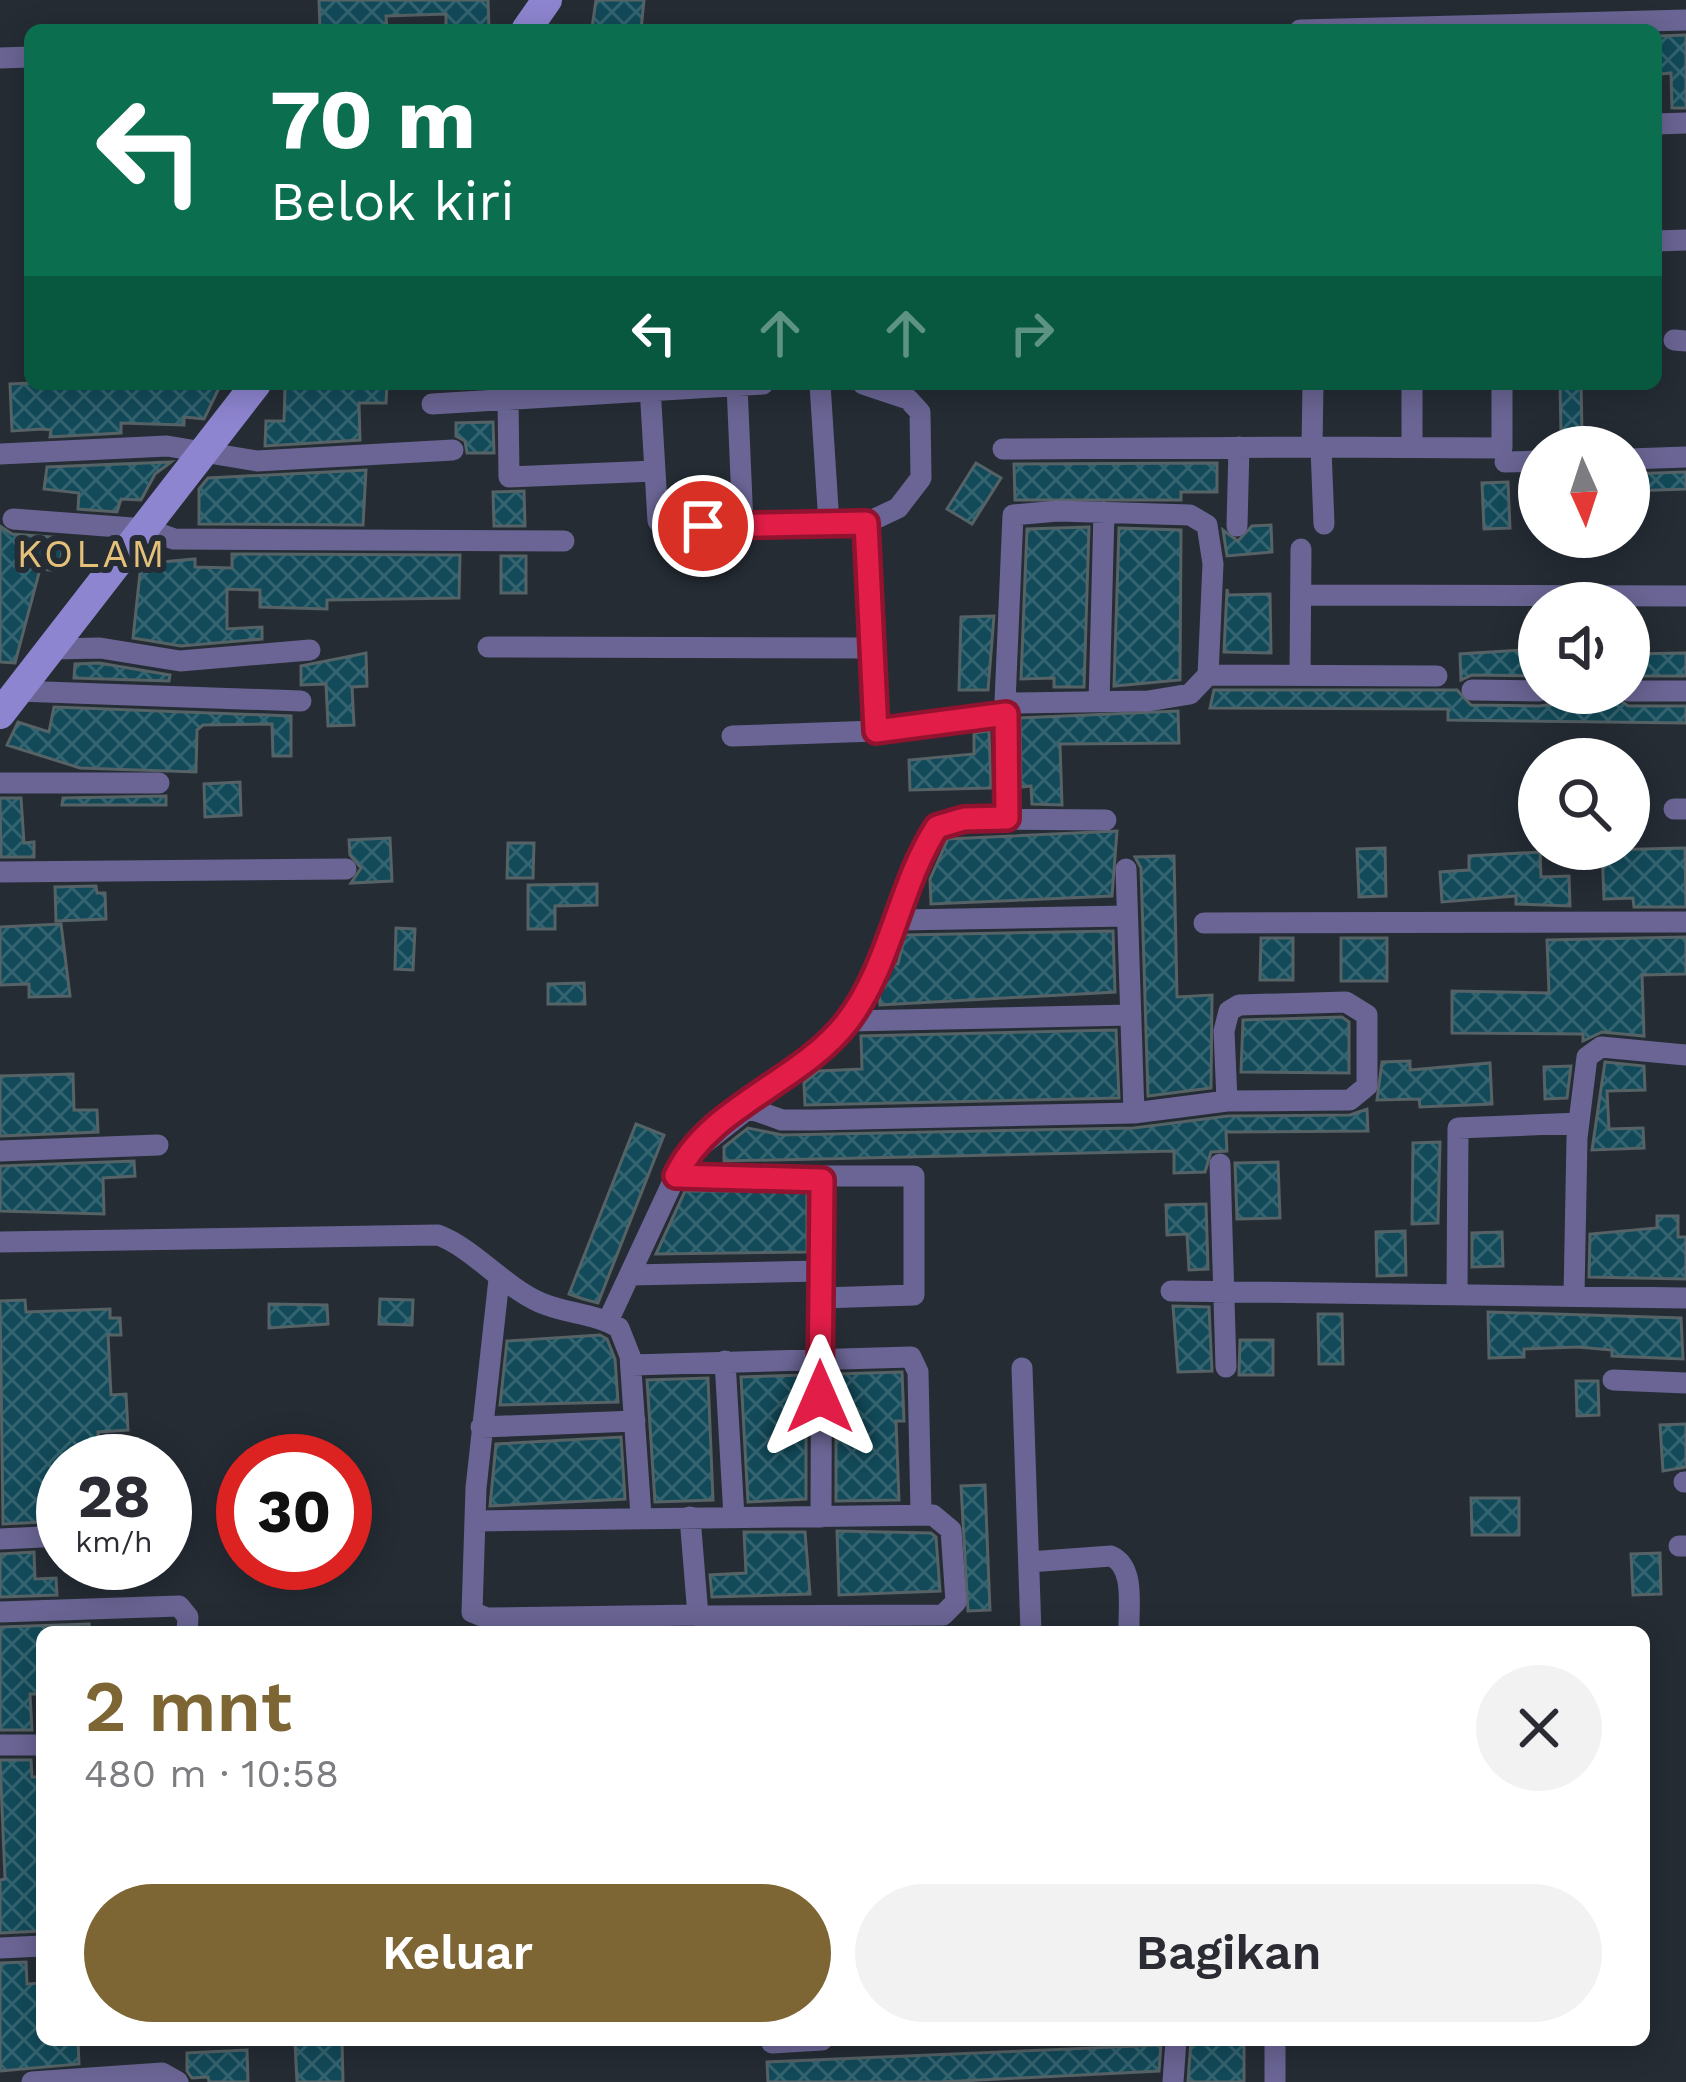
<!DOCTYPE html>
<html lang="id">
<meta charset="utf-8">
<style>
body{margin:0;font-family:"Work Sans",sans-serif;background:#f2f2f3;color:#2b2b33;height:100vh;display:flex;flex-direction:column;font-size:45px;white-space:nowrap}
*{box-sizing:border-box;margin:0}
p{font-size:39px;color:#7c7c81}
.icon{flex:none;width:66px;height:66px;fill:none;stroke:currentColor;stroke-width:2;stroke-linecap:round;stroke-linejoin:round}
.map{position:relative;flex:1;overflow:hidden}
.side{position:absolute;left:36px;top:1626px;width:1614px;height:420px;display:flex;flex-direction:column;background:#fff;border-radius:18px;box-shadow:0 6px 30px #0003}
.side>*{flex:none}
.guide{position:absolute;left:24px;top:24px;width:1638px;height:366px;border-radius:18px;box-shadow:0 6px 30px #0003;background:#0b6e4f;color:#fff;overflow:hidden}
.needle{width:78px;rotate:177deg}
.buttons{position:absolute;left:1518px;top:426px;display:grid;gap:24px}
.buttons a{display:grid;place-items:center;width:132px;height:132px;border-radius:50%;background:#fff;box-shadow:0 6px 30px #0003;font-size:60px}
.speed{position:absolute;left:36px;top:1434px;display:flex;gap:24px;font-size:60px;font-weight:700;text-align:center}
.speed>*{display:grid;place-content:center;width:156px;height:156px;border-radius:50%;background:#fff;box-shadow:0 6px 30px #0003;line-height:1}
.speed small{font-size:30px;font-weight:400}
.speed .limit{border:18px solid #d22;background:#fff;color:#111}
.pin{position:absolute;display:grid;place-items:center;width:102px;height:102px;color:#fff;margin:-51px;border:6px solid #fff;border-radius:50%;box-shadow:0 3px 12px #0007}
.me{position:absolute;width:132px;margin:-66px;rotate:0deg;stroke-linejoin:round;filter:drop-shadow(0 0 9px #0008)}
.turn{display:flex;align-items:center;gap:42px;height:252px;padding:0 48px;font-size:54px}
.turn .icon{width:156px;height:156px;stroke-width:2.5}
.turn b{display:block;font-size:84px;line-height:102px}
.lanes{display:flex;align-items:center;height:114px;padding:0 48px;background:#0003;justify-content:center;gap:60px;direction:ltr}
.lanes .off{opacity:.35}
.round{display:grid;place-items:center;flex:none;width:126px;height:126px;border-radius:63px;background:#f2f2f3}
.summary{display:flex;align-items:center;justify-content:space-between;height:204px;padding:0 48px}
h1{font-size:72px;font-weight:600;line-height:90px;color:#7e6634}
.primary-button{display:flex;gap:24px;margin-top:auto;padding:24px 48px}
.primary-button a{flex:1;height:138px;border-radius:72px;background:#7e6634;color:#fff;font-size:48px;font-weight:600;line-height:138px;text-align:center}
.primary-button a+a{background:#f2f2f3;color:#2b2b33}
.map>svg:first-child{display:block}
.building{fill:url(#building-cross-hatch);stroke:#556266;stroke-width:3}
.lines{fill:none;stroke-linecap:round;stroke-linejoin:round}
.street{stroke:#6a6594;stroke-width:21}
.secondary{stroke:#8e85d0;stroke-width:30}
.route-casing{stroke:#92132f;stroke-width:30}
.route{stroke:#e11d48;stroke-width:21}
.labels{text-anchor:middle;stroke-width:12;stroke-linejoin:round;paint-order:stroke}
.quarter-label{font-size:39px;letter-spacing:3px;fill:#e5c078;stroke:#252c34}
</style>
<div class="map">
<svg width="1686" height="2082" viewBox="0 0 1686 2082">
<defs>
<pattern id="building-cross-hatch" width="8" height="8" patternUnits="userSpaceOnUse" patternTransform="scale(3)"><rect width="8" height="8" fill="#124a59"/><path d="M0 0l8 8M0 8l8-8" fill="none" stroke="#356471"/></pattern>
</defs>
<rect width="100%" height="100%" fill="#252c34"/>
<path class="building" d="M 319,0 L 488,0 L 489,30 L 446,30 L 446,14 L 386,16 L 387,30 L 320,30 Z
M 596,0 L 644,0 L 641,30 L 592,28 Z
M 1686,35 L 1686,108 L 1672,108 L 1671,73 L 1660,74 L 1659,36 Z
M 10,384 L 30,383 L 221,384 L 204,419 L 184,417 L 184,425 L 121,423 L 121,433 L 50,437 L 51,430 L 43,429 L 12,431 Z
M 338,384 L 387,384 L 386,403 L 359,403 L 360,440 L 265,446 L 266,421 L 284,421 L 285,387 Z
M 1560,384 L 1581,384 L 1582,432 L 1561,433 Z
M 493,422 L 494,453 L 467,453 L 465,441 L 456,436 L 456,423 Z
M 171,462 L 155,474 L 141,500 L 121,499 L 117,512 L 78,509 L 79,493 L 44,489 L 47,467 Z
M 976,463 L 1001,478 L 972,524 L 947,509 Z
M 1217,463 L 1217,492 L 1181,492 L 1181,500 L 1015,500 L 1014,464 Z
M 366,470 L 363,525 L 199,524 L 199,489 L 208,478 Z
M 1686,472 L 1686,489 L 1629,491 L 1629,474 Z
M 1508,482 L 1510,528 L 1484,529 L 1482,483 Z
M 524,491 L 525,526 L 494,526 L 493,492 Z
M 1271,525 L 1272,552 L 1227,556 L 1223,530 L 1238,541 L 1252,526 Z
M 0,526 L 12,534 L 63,538 L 60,571 L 40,569 L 15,663 L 0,662 Z
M 1089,527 L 1084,687 L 1054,687 L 1054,678 L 1021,679 L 1027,529 Z
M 1119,528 L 1181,530 L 1180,680 L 1114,686 Z
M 232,554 L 460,555 L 459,598 L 327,600 L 327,609 L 260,607 L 260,590 L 227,589 L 227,629 L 262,627 L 262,639 L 181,646 L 133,638 L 141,564 L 195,559 L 195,567 L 232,568 Z
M 501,556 L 526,556 L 526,593 L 501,593 Z
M 1227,589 L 1228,595 L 1270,594 L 1271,653 L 1224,652 Z
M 994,616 L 988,690 L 959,690 L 961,617 Z
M 1539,649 L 1539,676 L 1472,675 L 1461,680 L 1460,654 Z
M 366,653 L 367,686 L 352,687 L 354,725 L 328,726 L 326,684 L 301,685 L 301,666 Z
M 1686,653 L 1686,676 L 1629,676 L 1629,654 Z
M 99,663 L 170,675 L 169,681 L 74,678 L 75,664 Z
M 1214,690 L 1457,690 L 1471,705 L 1539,706 L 1615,696 L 1628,706 L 1686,706 L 1686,723 L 1448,720 L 1448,709 L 1210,708 Z
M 54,707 L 291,716 L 291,756 L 273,756 L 272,724 L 203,725 L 197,730 L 196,772 L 80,768 L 7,745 L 18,722 L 49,732 Z
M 1178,711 L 1179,743 L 1060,744 L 1062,805 L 1032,804 L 1031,786 L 1021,787 L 1020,718 Z
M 989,731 L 991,788 L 910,790 L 909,760 L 974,754 L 974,733 Z
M 240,782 L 241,815 L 205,817 L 204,784 Z
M 166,796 L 166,805 L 62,805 L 63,798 Z
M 0,798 L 21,798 L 24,843 L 34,842 L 34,857 L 1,857 Z
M 1117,831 L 1112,896 L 931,904 L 930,879 L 948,839 Z
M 390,838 L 392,881 L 351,883 L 361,868 L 350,855 L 349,840 Z
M 508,843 L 534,843 L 533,878 L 507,878 Z
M 1385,848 L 1386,896 L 1359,897 L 1357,849 Z
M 1685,848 L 1686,907 L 1634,907 L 1633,898 L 1604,899 L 1602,850 Z
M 1540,852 L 1541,877 L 1569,876 L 1570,906 L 1516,904 L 1516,896 L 1442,902 L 1440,872 L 1469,870 L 1469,856 Z
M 1174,856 L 1177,997 L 1212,995 L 1211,1088 L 1148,1096 L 1141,868 L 1135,857 Z
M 597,884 L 597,905 L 555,906 L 555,929 L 528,929 L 528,885 Z
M 96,886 L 97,893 L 105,893 L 106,919 L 56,921 L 55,887 Z
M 61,924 L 70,996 L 29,997 L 29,984 L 0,985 L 0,927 Z
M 396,928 L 415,929 L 413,970 L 395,969 Z
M 1113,931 L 1115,992 L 880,1005 L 879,990 L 891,964 L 898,964 L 905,935 Z
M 1686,937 L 1686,974 L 1642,975 L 1644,1036 L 1602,1032 L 1583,1041 L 1583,1034 L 1452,1033 L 1452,991 L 1549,993 L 1547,940 Z
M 1261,938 L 1293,938 L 1293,980 L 1260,980 Z
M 1341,938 L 1387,938 L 1387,981 L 1341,981 Z
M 584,983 L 585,1004 L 548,1004 L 548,984 Z
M 1342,1017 L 1349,1022 L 1349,1073 L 1241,1072 L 1243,1020 Z
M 1116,1030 L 1119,1098 L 805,1105 L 804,1083 L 818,1071 L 862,1069 L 861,1036 Z
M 1410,1061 L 1410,1070 L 1490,1063 L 1492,1104 L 1420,1107 L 1419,1099 L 1377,1100 L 1382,1062 Z
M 1605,1062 L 1644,1066 L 1645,1090 L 1607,1091 L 1609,1129 L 1643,1128 L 1644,1148 L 1592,1150 Z
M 1571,1066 L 1567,1098 L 1545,1099 L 1544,1067 Z
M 73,1074 L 74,1110 L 97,1110 L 98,1132 L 0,1136 L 0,1076 Z
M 1367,1109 L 1368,1131 L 1226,1132 L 1227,1151 L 1211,1152 L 1205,1172 L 1174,1173 L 1174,1151 L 724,1161 L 724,1147 L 748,1128 L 782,1135 L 1134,1128 L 1228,1116 L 1350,1115 Z
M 636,1124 L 664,1135 L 598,1303 L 583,1299 L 569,1294 Z
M 1440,1142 L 1438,1223 L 1412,1224 L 1413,1143 Z
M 134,1161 L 135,1176 L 103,1178 L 104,1214 L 0,1211 L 0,1166 Z
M 1278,1162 L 1280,1218 L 1237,1219 L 1235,1163 Z
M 685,1191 L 807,1191 L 807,1252 L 656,1254 Z
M 1206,1204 L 1208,1269 L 1189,1270 L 1187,1234 L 1167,1235 L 1166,1205 Z
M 1657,1216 L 1678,1216 L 1678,1237 L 1686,1237 L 1686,1279 L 1589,1277 L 1590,1234 L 1657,1228 Z
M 1405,1231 L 1406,1275 L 1377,1276 L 1376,1232 Z
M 1502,1232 L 1503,1266 L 1472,1267 L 1472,1233 Z
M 380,1299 L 413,1300 L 412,1325 L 379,1324 Z
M 25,1300 L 26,1312 L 110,1309 L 110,1318 L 120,1318 L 121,1335 L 108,1335 L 111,1395 L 126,1394 L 128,1430 L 98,1432 L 99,1461 L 63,1461 L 63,1521 L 3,1524 L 0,1301 Z
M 269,1304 L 327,1305 L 328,1324 L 269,1328 Z
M 1173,1306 L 1209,1307 L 1212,1371 L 1178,1372 Z
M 1488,1312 L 1681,1318 L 1683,1359 L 1612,1356 L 1612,1350 L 1578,1347 L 1524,1349 L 1524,1357 L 1489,1358 Z
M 1318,1314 L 1342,1314 L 1343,1364 L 1319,1364 Z
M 600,1335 L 607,1339 L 615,1359 L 618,1402 L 500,1405 L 507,1341 Z
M 1240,1340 L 1273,1340 L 1273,1375 L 1239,1375 Z
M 902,1372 L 904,1421 L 896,1421 L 899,1500 L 836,1501 L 836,1374 Z
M 806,1375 L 806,1499 L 748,1502 L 741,1377 Z
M 708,1378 L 713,1500 L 655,1502 L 647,1380 Z
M 1576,1381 L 1598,1381 L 1599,1415 L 1577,1416 Z
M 1686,1424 L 1686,1467 L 1663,1471 L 1660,1425 Z
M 621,1437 L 625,1499 L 490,1506 L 496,1444 Z
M 985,1485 L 990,1610 L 968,1611 L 961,1486 Z
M 1471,1498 L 1519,1498 L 1519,1535 L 1472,1535 Z
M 837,1531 L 931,1533 L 936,1537 L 940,1591 L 839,1595 Z
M 744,1532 L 805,1532 L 810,1594 L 712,1597 L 710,1575 L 746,1573 Z
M 34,1552 L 35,1579 L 56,1578 L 57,1595 L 0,1597 L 0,1554 Z
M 1660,1553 L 1661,1594 L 1633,1595 L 1631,1554 Z
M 89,1624 L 89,1632 L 42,1632 L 42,1694 L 30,1694 L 32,1730 L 0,1730 L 0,1627 Z
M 0,1760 L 31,1760 L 32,1777 L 39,1777 L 42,1931 L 0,1933 L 0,1880 L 5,1879 Z
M 26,1962 L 27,1984 L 42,1983 L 42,2040 L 78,2040 L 79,2064 L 0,2071 L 0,1963 Z
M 1191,2040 L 1244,2040 L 1244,2082 L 1188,2082 Z
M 342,2041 L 343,2082 L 297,2082 L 295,2044 Z
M 1161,2045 L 1159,2071 L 940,2082 L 768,2082 L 767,2062 Z
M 247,2050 L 248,2082 L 209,2082 L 208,2077 L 192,2078 L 187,2071 L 187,2053 Z"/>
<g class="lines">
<path class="street" d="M 1300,30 L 1686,20
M 0,58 L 30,57
M 1656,124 L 1686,123
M 1656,241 L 1686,240
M 1674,340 L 1686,341
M 820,384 L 829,524
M 1313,384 L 1312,447 L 1502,448 L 1502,384
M 737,385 L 743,525
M 1412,386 L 1412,447
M 650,387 L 658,521 L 663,526 L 866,523 L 898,508 L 921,478 L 920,412 L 908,399 L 863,384
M 508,398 L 509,477 L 655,471
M 432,404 L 763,384
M 1321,448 L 1324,524
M 1003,449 L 1312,447
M 0,454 L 167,446 L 257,461 L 453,450
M 1629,459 L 1686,457
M 1505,462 L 1539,461
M 13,519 L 146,529 L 174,539 L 564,541
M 866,523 L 876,731 L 1006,714
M 1237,526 L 1239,447
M 1303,595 L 1686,596
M 488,647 L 872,648
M 52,649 L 100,648 L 180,661 L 310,650
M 1300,672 L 1301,549
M 1208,675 L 1437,676
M 1472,690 L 1539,691
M 17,691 L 301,701
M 1629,691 L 1686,691
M 1099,702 L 1104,512
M 732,736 L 876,731
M 0,783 L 159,783
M 1674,809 L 1686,809
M 1007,818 L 1004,725 L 1013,515 L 1058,511 L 1190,515 L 1207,525 L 1213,564 L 1208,675 L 1190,694 L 1148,701 L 1008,703
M 1126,869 L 1134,1113
M 0,872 L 346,869
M 899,920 L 1127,916
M 1204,923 L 1686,922
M 849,1021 L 1131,1015
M 745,1107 L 782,1120 L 814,1120 L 1134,1113 L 1227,1101 L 1350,1100 L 1367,1086 L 1367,1015 L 1346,1002 L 1239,1005 L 1229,1011 L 1224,1031 L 1227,1101
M 0,1151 L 158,1145
M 1220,1164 L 1226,1367
M 676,1176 L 914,1176 L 914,1295 L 821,1298
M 0,1242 L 438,1235 C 473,1248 502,1285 539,1302 C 565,1314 595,1313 619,1328 L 630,1356 L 641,1516
M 630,1275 L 821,1271
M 499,1279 L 476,1488 L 472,1612 L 487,1618 L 697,1615
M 1171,1291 L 1686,1298
M 1457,1294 L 1458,1128 L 1579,1123
M 1574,1296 L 1577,1138 L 1587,1057 L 1601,1047 L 1686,1055
M 608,1321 L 683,1160 L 797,1070 L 849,1021 L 937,827 L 964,819 L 1106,820
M 725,1361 L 734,1517
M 631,1365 L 911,1357 L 918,1372 L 921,1513
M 1022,1368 L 1031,1632
M 1613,1380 L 1686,1383
M 481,1427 L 635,1421
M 1684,1482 L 1686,1482
M 821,1517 L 822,1180
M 475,1521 L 933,1515 L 951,1530 L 956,1602 L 943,1615 L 698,1616 L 690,1517
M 0,1539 L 63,1536
M 1679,1546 L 1686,1546
M 1029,1562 L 1111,1556 C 1136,1567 1128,1608 1129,1632
M 0,1612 L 179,1606 L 188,1617 L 187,1632
M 0,1745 L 42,1745
M 0,1948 L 42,1946
M 772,2043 L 822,2040
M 32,2082 L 162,2073 L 178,2082
M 1173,2082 L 1176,2040
M 1275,2082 L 1275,2040"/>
<path class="secondary" d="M 526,30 L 547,0
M 0,714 L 256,384"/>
</g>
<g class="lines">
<defs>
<path id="route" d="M 703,526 L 866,523 L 876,731 L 1006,714 L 1007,818 L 964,819 L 937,827 C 899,885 891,965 847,1022 C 801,1082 708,1107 676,1176 L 822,1180 L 820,1397"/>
</defs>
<use href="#route" class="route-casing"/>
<use href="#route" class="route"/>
</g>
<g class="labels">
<g class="quarter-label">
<text x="92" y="567">KOLAM</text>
</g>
</g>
</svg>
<div class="buttons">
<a><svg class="needle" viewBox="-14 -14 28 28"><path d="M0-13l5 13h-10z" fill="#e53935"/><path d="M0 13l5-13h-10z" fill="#7c7c81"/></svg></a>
<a><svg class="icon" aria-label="sound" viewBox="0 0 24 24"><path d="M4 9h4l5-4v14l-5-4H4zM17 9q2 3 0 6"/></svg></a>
<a><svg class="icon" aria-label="search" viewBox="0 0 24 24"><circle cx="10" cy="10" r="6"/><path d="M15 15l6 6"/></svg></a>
</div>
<div class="speed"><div>28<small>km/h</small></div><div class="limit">30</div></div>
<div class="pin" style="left:703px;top:526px;background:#d93025"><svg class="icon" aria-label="arrive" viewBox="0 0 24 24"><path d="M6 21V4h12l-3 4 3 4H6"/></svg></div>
<svg class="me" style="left:820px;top:1397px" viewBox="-20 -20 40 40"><path d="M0-17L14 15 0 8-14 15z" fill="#e11d48" stroke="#fff" stroke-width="4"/></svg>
<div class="guide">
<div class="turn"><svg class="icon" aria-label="left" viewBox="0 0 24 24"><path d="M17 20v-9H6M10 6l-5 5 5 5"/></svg><div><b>70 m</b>Belok kiri</div></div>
<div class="lanes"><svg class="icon" aria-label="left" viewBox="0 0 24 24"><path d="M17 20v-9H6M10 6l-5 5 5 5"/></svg><svg class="icon off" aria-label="ahead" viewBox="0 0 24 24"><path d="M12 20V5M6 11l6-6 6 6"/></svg><svg class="icon off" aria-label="ahead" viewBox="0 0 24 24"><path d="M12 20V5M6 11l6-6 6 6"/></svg><svg class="icon off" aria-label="right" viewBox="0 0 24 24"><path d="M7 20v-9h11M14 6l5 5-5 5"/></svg></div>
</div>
<section class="side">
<div class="summary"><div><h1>2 mnt</h1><p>480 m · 10:58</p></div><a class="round"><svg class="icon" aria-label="close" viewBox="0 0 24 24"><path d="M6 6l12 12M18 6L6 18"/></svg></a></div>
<div class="primary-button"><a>Keluar</a><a>Bagikan</a></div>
</section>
</div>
